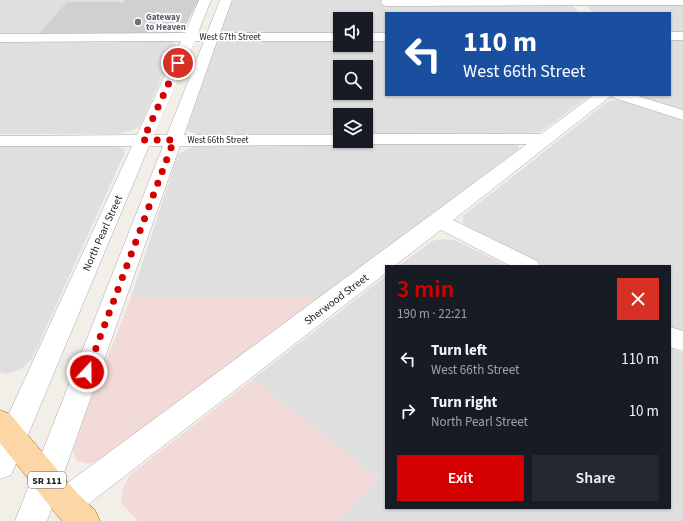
<!DOCTYPE html>
<meta charset="utf-8">
<style>
body{margin:0;font-family:"Source Sans 3",sans-serif;background:#242831;color:#f1f3f6;height:100vh;display:flex;flex-direction:column;font-size:15px;white-space:nowrap}
*{box-sizing:border-box;margin:0}
p{font-size:13px;color:#9ea1a6}
.icon{flex:none;width:22px;height:22px;fill:none;stroke:currentColor;stroke-width:2;stroke-linecap:round;stroke-linejoin:round}
.map{position:relative;flex:1;overflow:hidden}
.drawer{position:absolute;left:385px;top:265px;width:286px;height:244px;display:flex;flex-direction:column;background:#171b24;border-radius:0px;box-shadow:0 1px 3px #0004}
.drawer>*{flex:none}
.hud{position:absolute;left:385px;top:12px;width:286px;height:84px;border-radius:0px;box-shadow:0 1px 3px #0004;background:#1a4fa0;color:#fff;overflow:hidden}
.tools{position:absolute;left:333px;top:12px;display:grid;gap:8px}
.tools a{display:grid;place-items:center;width:40px;height:40px;border-radius:0px;background:#171b24;box-shadow:0 1px 3px #0004;font-size:20px}
.pin{position:absolute;display:grid;place-items:center;width:34px;height:34px;color:#fff;margin:-17px;border:2px solid #fff;border-radius:50%;box-shadow:0 1px 4px #0007}
.me{position:absolute;width:44px;margin:-22px;rotate:21deg;stroke-linejoin:round;filter:drop-shadow(0 0 3px #0008)}
.turn{display:flex;align-items:center;gap:14px;height:84px;padding:0 12px;font-size:18px}
.turn .icon{width:52px;height:52px;stroke-width:2.5}
.turn b{display:block;font-size:28px;line-height:34px}
.round{display:grid;place-items:center;flex:none;width:42px;height:42px;border-radius:0px;background:#242831}
.summary{display:flex;align-items:center;justify-content:space-between;height:68px;padding:0 12px}
h1{font-size:24px;font-weight:600;line-height:30px;color:#d40000}
.button{display:flex;gap:8px;margin-top:auto;padding:8px 12px}
.button a{flex:1;height:46px;border-radius:0px;background:#d40000;color:#fff;font-size:16px;font-weight:600;line-height:46px;text-align:center}
.button a+a{background:#242831;color:#f1f3f6}
ul{padding:0;list-style:none}
li{display:flex;align-items:center;gap:12px;height:52px;padding:0 12px}
li div{flex:1}
li b{display:block;font-size:15px}
li em{font-style:normal}
.map>svg:first-child{display:block}
.residential{fill:#e0dfdf;fill-rule:evenodd}
.commercial{fill:#f2dad9}
.religious{fill:#d0d0d0}
.lines{fill:none;stroke-linecap:round;stroke-linejoin:round}
.minor-casing{stroke:#a9a9a9;stroke-width:1}
.major-casing{stroke:#a06b00;stroke-width:1}
.minor{fill:#fff;fill-rule:evenodd}
.major{fill:#fcd6a4;fill-rule:evenodd}
.route{stroke:#d40000;stroke-width:7;stroke-dasharray:0 12.6}
.worship-dot{fill:#6b7280;stroke:#fff;stroke-width:1.5}
.labels{text-anchor:middle;stroke-width:3.5;stroke-linejoin:round;paint-order:stroke}
.far-worship-label{font-size:9px;font-weight:bold;fill:#5b616d;stroke:#fff;text-anchor:start}
.far-street-label{font-size:9px;fill:#222;stroke:#fff}
.shield{fill:#fff;stroke:#646464;stroke-width:1}
.shield-label{font-size:10px;font-weight:bold;fill:#222}
.street-label{font-size:11px;fill:#222;stroke:#fff}
</style>
<div class="map">
<svg width="683" height="521" viewBox="0 0 683 521">
<rect width="100%" height="100%" fill="#f2efe9"/>
<path class="residential" d="M 0,0 L 124,0 L 39,34 L 0,34 Z
M 231,0 L 569,0 L 579,13 L 386,13 L 386,33 L 366,33 L 366,19 L 340,19 L 340,33 L 229,33 L 221,30 Z
M 683,2 L 683,32 L 670,32 L 670,13 L 594,13 L 586,5 Z
M 683,39 L 683,111 L 633,95 L 670,95 L 670,40 Z
M 340,40 L 340,45 L 366,45 L 366,40 L 386,40 L 386,95 L 591,95 L 540,132 L 528,133 L 366,134 L 366,115 L 340,115 L 340,134 L 198,134 L 190,132 L 187,129 L 216,44 L 220,42 L 229,41 ZM 340,67 L 366,67 L 366,93 L 340,93 Z
M 0,41 L 164,41 L 172,42 L 176,45 L 140,126 L 134,130 L 118,134 L 0,134 Z
M 615,100 L 627,101 L 683,119 L 683,333 L 670,326 L 670,266 L 544,266 L 469,230 L 463,224 L 463,216 L 607,102 Z
M 263,143 L 511,143 L 518,145 L 519,149 L 321,298 L 131,298 L 178,154 L 196,145 Z
M 0,146 L 113,146 L 123,148 L 125,152 L 32,359 L 20,370 L 5,374 L 0,372 Z
M 444,239 L 457,241 L 507,266 L 399,266 L 432,241 Z
M 386,276 L 386,508 L 670,508 L 670,347 L 683,353 L 683,521 L 337,521 L 379,479 L 253,379 Z"/>
<path class="commercial" d="M 131,298 L 321,298 L 111,455 L 89,464 L 77,461 L 73,451 L 84,417 Z
M 253,379 L 379,479 L 337,521 L 138,521 L 121,503 L 124,485 L 131,474 Z"/>
<path class="religious" d="M 124,0 L 198,0 L 184,29 L 181,32 L 174,34 L 39,34 L 67,2 L 123,2 Z"/>
<g class="lines">
<defs>
<path id="minor" d="M 199,0 L 211,0 L 198,33 L 207,33 L 220,0 L 232,0 L 220,33 L 340,33 L 340,41 L 217,41 L 184,135 L 340,135 L 340,141 L 348,141 L 346,144 L 340,145 L 180,146 L 58,490 L 527,144 L 366,144 L 360,143 L 359,141 L 366,141 L 366,134 L 541,134 L 594,95 L 635,95 L 683,110 L 683,120 L 614,98 L 612,95 L 453,220 L 537,261 L 540,266 L 511,266 L 441,230 L 394,266 L 386,266 L 386,273 L 77,513 L 66,518 L 55,513 L 52,507 L 47,521 L 15,521 L 163,146 L 149,146 L 15,466 L 11,475 L 0,479 L 0,433 L 132,146 L 0,146 L 0,136 L 137,135 L 181,41 L 0,42 L 0,34 L 185,33 ZM 195,41 L 204,41 L 167,135 L 154,135 Z
M 382,0 L 683,0 L 683,5 L 387,6 L 383,5 L 381,2 Z
M 670,32 L 683,32 L 683,40 L 670,40 Z
M 366,33 L 386,33 L 386,41 L 366,41 Z
M 670,327 L 683,331 L 683,351 L 670,347 Z"/>
<path id="major" d="M 0,410 L 10,414 L 77,493 L 95,510 L 100,521 L 62,521 L 55,513 L 0,443 Z"/>
</defs>
<use href="#minor" class="minor-casing"/>
<use href="#major" class="major-casing"/>
<use href="#minor" class="minor"/>
<use href="#major" class="major"/>
</g>
<g class="lines">
<path class="route" d="M 87,372 L 174,140 L 143,140 L 178,63"/>
</g>
<circle class="worship-dot" cx="138" cy="22" r="4"/>
<g class="labels">
<g class="far-worship-label">
<text x="146" y="20">Gateway<tspan x="146" dy="10">to Heaven</tspan></text>
</g>
<g class="far-street-label">
<text x="230" y="40">West 67th Street</text>
<text x="218" y="143">West 66th Street</text>
</g>
<rect class="shield" x="28" y="472" width="38" height="16" rx="3"/>
<g class="shield-label">
<text x="47" y="484">SR 111</text>
</g>
<g class="street-label">
<text transform="translate(102 233) rotate(-66)" y="4">North Pearl Street</text>
<text transform="translate(336 299) rotate(-37)" y="4">Sherwood Street</text>
</g>
</g>
</svg>
<div class="tools">
<a><svg class="icon" aria-label="sound" viewBox="0 0 24 24"><path d="M4 9h4l5-4v14l-5-4H4zM17 9q2 3 0 6"/></svg></a>
<a><svg class="icon" aria-label="search" viewBox="0 0 24 24"><circle cx="10" cy="10" r="6"/><path d="M15 15l6 6"/></svg></a>
<a><svg class="icon" aria-label="layers" viewBox="0 0 24 24"><path d="M12 4l9 5-9 5-9-5zM3 14l9 5 9-5"/></svg></a>
</div>
<div class="pin" style="left:178px;top:63px;background:#d93025"><svg class="icon" aria-label="arrive" viewBox="0 0 24 24"><path d="M6 21V4h12l-3 4 3 4H6"/></svg></div>
<svg class="me" style="left:87px;top:372px" viewBox="-20 -20 40 40"><circle r="17" fill="#d40000" stroke="#fff" stroke-width="3"/><path d="M0-11L8 9 0 5-8 9z" fill="#fff"/></svg>
<div class="hud">
<div class="turn"><svg class="icon" aria-label="left" viewBox="0 0 24 24"><path d="M17 20v-9H6M10 6l-5 5 5 5"/></svg><div><b>110 m</b>West 66th Street</div></div>
</div>
<section class="drawer">
<div class="summary"><div><h1>3 min</h1><p>190 m · 22:21</p></div><a class="round" style="background:#d93025;color:#fff"><svg class="icon" aria-label="close" viewBox="0 0 24 24"><path d="M6 6l12 12M18 6L6 18"/></svg></a></div>
<ul>
<li><svg class="icon" aria-label="left" viewBox="0 0 24 24"><path d="M17 20v-9H6M10 6l-5 5 5 5"/></svg><div><b>Turn left</b><p>West 66th Street</p></div><em>110 m</em></li>
<li><svg class="icon" aria-label="right" viewBox="0 0 24 24"><path d="M7 20v-9h11M14 6l5 5-5 5"/></svg><div><b>Turn right</b><p>North Pearl Street</p></div><em>10 m</em></li>
</ul>
<div class="button"><a>Exit</a><a>Share</a></div>
</section>
</div>
